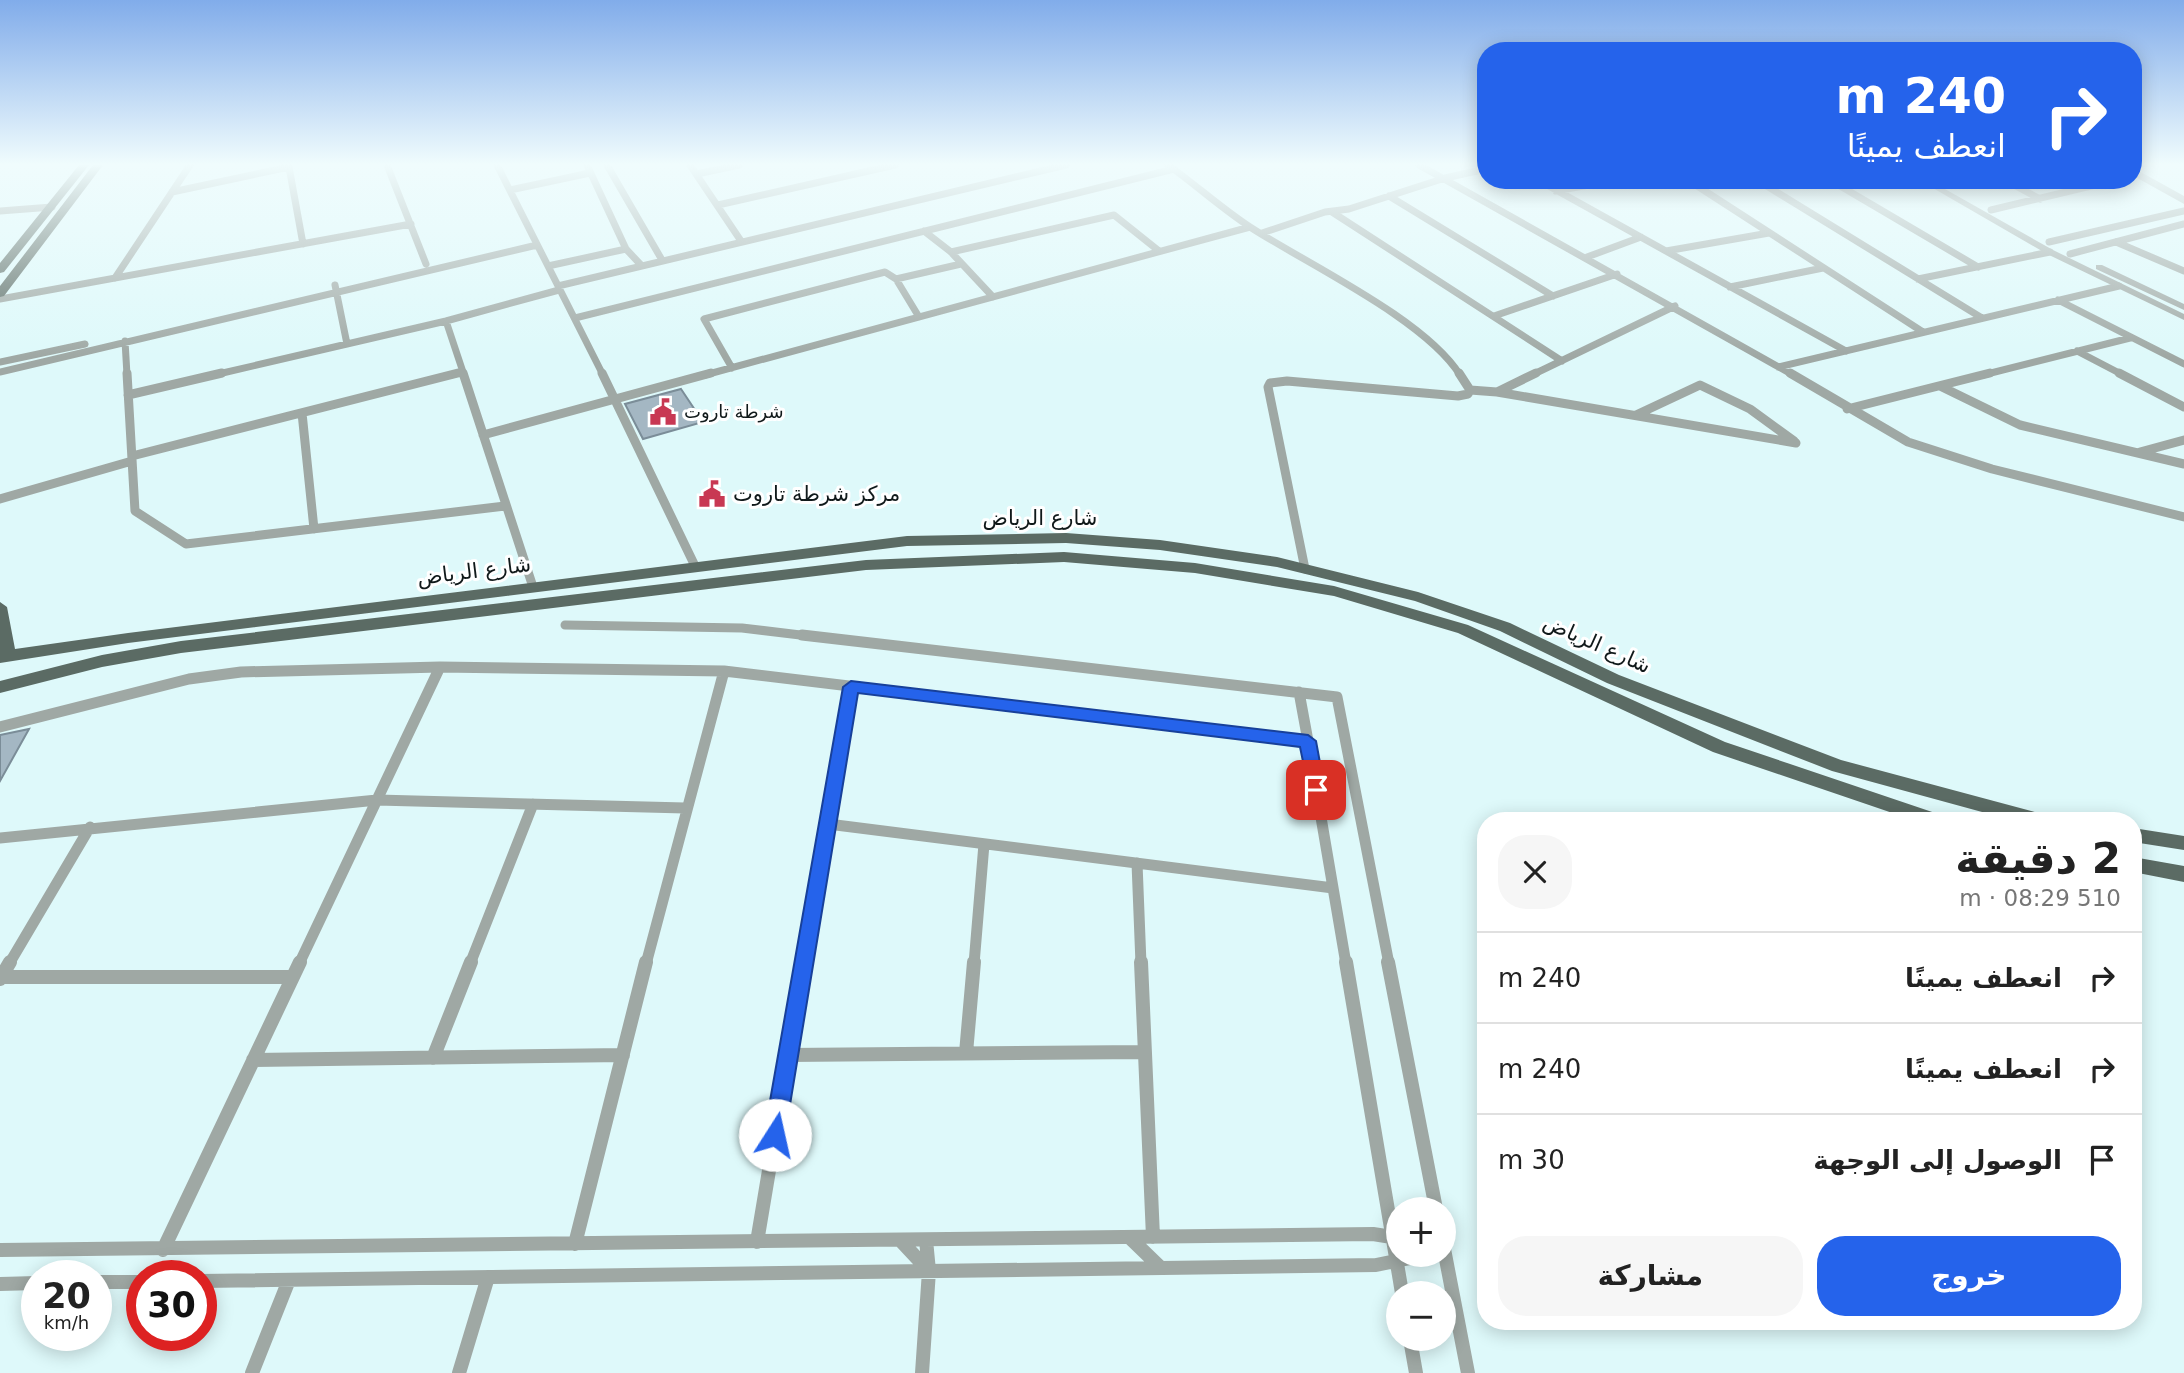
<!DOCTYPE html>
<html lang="ar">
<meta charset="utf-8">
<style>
body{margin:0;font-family:"DejaVu Sans","Noto Naskh Arabic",sans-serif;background:#f6f6f6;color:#222;direction:rtl;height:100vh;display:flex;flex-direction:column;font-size:26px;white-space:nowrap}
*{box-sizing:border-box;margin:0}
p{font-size:23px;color:#767676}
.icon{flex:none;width:38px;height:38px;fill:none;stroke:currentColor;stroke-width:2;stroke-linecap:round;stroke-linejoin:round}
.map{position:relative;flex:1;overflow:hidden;direction:ltr}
.side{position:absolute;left:1477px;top:812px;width:665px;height:518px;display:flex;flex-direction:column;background:#fff;border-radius:28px;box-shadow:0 4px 18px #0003;direction:rtl}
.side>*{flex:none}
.top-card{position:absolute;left:1477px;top:42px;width:665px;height:147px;border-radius:28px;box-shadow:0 4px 18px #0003;direction:rtl;background:#2563eb;color:#fff;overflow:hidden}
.controls{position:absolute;left:1386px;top:1197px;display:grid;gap:14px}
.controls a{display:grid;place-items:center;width:70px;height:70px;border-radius:50%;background:#fff;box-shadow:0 4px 18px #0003;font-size:35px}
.speed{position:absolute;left:21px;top:1260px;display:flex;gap:14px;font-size:35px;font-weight:700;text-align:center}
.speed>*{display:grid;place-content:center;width:91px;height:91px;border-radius:50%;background:#fff;box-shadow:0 4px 18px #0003;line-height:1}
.speed small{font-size:18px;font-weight:400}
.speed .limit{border:10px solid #d22;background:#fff;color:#111}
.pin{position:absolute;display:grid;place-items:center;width:60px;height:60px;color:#fff;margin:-30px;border-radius:14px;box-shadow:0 4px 10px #0006}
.me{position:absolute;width:77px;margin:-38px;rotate:10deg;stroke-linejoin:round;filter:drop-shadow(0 0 5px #0008)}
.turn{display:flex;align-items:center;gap:24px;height:147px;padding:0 21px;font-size:32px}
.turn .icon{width:91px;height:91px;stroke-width:2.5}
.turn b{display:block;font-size:49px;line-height:60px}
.round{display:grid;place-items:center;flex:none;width:74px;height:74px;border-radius:28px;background:#f6f6f6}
.summary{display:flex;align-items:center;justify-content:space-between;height:119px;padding:0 21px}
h1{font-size:42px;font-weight:700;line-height:52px}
.primary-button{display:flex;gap:14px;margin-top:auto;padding:14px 21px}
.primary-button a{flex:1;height:80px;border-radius:28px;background:#2563eb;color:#fff;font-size:28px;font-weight:700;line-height:80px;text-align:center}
.primary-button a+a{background:#f6f6f6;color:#222}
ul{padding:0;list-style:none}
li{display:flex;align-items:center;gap:21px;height:91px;padding:0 21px;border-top:2px solid #e0e0e0}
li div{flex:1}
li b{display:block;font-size:26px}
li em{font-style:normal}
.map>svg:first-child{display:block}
.building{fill:#a4b7c3;stroke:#7b8d98;stroke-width:2}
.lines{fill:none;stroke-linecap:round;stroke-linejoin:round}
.minor-far3{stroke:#9fa8a4;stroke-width:7}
.minor-far2{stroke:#9fa8a4;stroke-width:9}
.minor-far1{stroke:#9fa8a4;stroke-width:11}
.minor{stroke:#9fa8a4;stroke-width:14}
.tertiary{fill:#9fa8a4;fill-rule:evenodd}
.primary{fill:#5b6b64;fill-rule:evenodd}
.route{fill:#2563eb;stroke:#184099;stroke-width:2}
.labels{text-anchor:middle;stroke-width:6;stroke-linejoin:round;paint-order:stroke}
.far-poi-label{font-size:18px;fill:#10191a;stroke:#fff;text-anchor:start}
.poi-label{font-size:21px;fill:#10191a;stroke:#fff;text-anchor:start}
.street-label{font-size:21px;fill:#10191a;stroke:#fff}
</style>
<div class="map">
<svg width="2184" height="1373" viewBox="0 0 2184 1373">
<rect width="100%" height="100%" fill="#def9fa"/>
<path class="building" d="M 681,389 L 703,422 L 643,439 L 625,404 Z
M 29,729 L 0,781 L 0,735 Z"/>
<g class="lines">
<path class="minor-far3" d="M 387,165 L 426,264
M 497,165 L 603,375
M 587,165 L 626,249 L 641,265
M 607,165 L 662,260
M 690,165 L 741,241
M 1168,165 C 1196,185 1221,208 1250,227 C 1307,264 1425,319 1460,375
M 1419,165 L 1793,375
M 697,174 L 739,165
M 2139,175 L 2184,200
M 1538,180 L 1846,351
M 1688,180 L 1923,332
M 1757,180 L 1982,318
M 1830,180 L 1978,267
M 2005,180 L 2040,199
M 510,190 L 590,173
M 1556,191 L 1616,180
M 172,192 L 289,167 L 303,244
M 1389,196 L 1553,296
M 718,205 L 895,165
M 1991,210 L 2116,180
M 0,211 L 52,207
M 1332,212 L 1562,361
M 924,231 L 951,252 L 993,297
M 1262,233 L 1325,212 L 1349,209 L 1445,178 L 1486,169
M 2049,242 L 2184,211
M 2116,242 L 2184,271
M 1666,251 L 1769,233
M 951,252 L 1114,215 L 1159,251
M 2070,254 L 2184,224
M 1587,257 L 1641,237
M 548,266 L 626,249
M 115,278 L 190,165
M 896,279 L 961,264
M 1918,279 L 2050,252
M 335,285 L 347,344
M 558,286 L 1066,165
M 1730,287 L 1823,268
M 0,299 L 411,224
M 2058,300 L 2184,364
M 1494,316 L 1617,274
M 575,318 L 1174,169
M 446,321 L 464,375
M 125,341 L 127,375
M 2077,351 L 2123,375
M 0,362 L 85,344
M 1778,367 L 2119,286
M 732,368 L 704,319 L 885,272 L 896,279 L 919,317
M 0,372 L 537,245
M 214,375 L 446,321 L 559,290
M 451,375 L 462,372
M 705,375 L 1250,227
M 1532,375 L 1675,306
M 1983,375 L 2130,338"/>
<path class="minor-far2" d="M 127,373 L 135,511 L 186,544 L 505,506
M 463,373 L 533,587
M 602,373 L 695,566
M 1790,373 L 1908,442 L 1992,469 L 2184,517
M 2119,373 L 2184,407
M 1940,386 L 2020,425 L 2184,464
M 1470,390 L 1497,392 L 1536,373
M 1497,392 L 1796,443
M 128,395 L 222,373
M 1847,409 L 1990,373
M 302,413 L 314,529
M 1636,415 L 1700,385 L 1750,409 L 1794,441
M 483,435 L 711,373
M 2140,452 L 2184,440
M 132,456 L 458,373
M 0,499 L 132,461
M 1305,569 L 1268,387 L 1270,383 L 1287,381 L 1458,396 L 1468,394 L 1470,390 L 1459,373
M 565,625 L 742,628 L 817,637"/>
<path class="minor-far1" d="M 802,635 L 1337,697 L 1389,964
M 1299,692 L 1308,741
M 0,727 L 189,679 L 241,672 L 440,667 L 724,671 L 1308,741 L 1346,964
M 828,824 L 1333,888
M 0,838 L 377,800 L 685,808
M 1137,863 L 1141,964
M 9,964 L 90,827
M 299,964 L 440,667
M 470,964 L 533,804
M 646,964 L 724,671
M 804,964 L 851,687
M 974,964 L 984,844"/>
<path class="minor" d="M 1141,962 L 1153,1237
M 1346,962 L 1402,1293
M 1388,962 L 1436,1209
M 0,977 L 292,977
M 0,979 L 10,962
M 966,1053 L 974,962
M 788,1055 L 1145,1052
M 433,1058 L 471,962
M 253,1060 L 623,1055
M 1129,1237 L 1161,1268
M 900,1240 L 929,1271 L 926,1240
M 757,1242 L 804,962
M 575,1244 L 646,962
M 1444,1249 L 1468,1373
M 0,1250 L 1373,1234 L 1398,1238
M 163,1250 L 300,962
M 201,1281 L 1376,1265 L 1425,1255
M 96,1282 L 142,1282
M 0,1284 L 37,1283
M 1410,1339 L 1416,1373
M 252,1373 L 289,1280
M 459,1373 L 488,1277
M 922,1373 L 929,1271"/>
<path class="tertiary" d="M 1919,180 L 1929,180 L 2053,250 L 2184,314 L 2184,320 L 2047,254 Z
M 2096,265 L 2102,265 L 2184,304 L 2184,310 L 2096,269 Z"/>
<path class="primary" d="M 79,165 L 89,165 L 4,272 L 0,273 L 0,263 Z
M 93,165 L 103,165 L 4,296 L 0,297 L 0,286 Z
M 1066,533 L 1160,540 L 1277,557 L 1418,592 L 1510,623 L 1619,675 L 1841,760 L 2042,814 L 2048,816 L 2051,821 L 2015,821 L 1832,771 L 1607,683 L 1500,631 L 1415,601 L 1277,567 L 1160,550 L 1066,543 L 907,546 L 128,643 L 0,663 L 0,602 L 7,607 L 15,649 L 128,633 L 907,536 Z
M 1064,552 L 1195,563 L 1334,586 L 1468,625 L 1725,742 L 1944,816 L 1947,821 L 1916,821 L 1713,752 L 1458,633 L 1334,596 L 1195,573 L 1064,562 L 866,570 L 181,653 L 102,667 L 0,693 L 0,681 L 102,655 L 181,641 L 866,560 Z
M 2133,828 L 2184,836 L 2184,850 L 2133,842 Z
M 2133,857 L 2184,866 L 2184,882 L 2133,872 Z"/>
</g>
<linearGradient id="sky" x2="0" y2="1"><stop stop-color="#81acea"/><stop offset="0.46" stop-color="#f0fcfd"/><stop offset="1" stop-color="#f0fcfd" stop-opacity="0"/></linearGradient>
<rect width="2184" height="357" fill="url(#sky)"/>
<path class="route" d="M 851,681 L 1308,735 L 1316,741 L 1325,790 L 1316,797 L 1310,795 L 1300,747 L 858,693 L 785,1135 L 782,1142 L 775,1145 L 767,1142 L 764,1135 L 843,687 Z"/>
<defs>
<symbol id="civic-bare" viewBox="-9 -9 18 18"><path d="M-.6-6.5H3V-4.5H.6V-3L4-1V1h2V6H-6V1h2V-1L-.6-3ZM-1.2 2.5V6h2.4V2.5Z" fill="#c83853" stroke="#fff" stroke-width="2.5" paint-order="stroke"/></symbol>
</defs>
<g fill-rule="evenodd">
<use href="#civic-bare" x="644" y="393" width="38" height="38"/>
<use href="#civic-bare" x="693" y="475" width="38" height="38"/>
</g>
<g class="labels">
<g class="far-poi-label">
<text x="684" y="418">شرطة تاروت</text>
</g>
<g class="poi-label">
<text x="733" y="501">مركز شرطة تاروت</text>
</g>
<g class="street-label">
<text x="1040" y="525">شارع الرياض</text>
<text transform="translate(474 571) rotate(-7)" y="7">شارع الرياض</text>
<text transform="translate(1597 644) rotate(24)" y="7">شارع الرياض</text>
</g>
</g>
</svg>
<div class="controls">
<a>+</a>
<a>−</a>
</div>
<div class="speed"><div>20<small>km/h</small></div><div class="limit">30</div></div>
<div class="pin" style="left:1316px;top:790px;background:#d93025"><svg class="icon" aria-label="arrive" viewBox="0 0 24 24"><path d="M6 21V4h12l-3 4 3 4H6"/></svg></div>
<svg class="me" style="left:775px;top:1135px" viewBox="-20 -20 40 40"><circle r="19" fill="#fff"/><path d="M0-13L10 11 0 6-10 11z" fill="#2563eb"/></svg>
<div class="top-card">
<div class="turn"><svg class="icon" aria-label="right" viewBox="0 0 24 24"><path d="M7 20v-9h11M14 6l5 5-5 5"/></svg><div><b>240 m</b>انعطف يمينًا</div></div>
</div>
<section class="side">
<div class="summary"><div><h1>2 دقيقة</h1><p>510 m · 08:29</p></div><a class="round"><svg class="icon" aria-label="close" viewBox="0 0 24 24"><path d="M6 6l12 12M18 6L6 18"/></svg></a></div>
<ul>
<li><svg class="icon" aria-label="right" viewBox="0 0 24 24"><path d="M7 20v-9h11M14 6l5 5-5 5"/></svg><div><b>انعطف يمينًا</b></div><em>240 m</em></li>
<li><svg class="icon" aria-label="right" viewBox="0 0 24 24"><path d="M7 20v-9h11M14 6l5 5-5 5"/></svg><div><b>انعطف يمينًا</b></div><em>240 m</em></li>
<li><svg class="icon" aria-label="arrive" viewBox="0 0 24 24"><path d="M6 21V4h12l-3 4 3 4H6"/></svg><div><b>الوصول إلى الوجهة</b></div><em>30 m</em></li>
</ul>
<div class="primary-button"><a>خروج</a><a>مشاركة</a></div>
</section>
</div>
